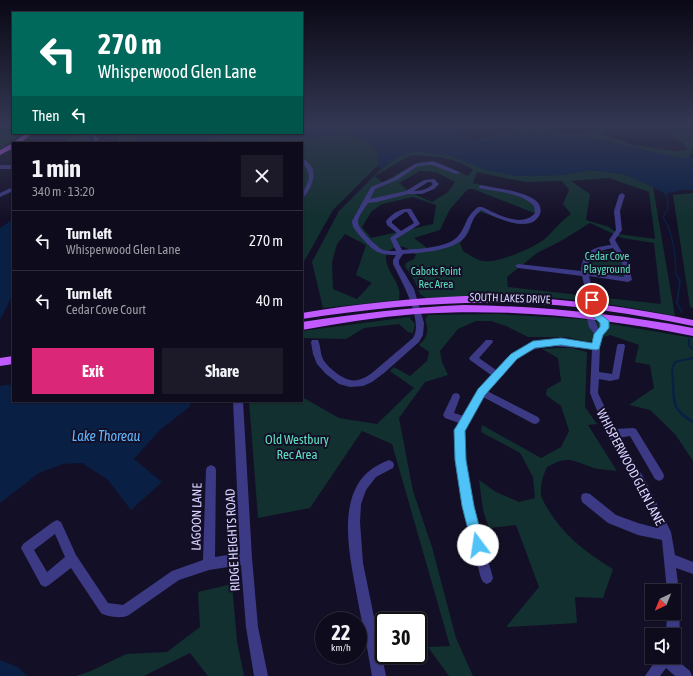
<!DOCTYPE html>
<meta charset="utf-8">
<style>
body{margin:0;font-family:"Asap Condensed",sans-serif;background:#1c1929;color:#f1f3f6;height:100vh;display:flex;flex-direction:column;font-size:15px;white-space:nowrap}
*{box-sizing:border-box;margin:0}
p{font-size:13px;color:#9b9ba3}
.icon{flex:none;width:22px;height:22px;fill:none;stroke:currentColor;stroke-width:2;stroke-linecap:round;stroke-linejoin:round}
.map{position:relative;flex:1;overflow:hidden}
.drawer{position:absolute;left:12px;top:142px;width:291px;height:260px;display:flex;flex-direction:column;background:#0e0b1c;border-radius:0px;box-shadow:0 1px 3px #0004,0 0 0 1px #2e2b3b}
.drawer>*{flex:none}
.hud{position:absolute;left:12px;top:12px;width:291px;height:122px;border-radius:0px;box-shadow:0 1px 3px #0004,0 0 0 1px #2e2b3b;background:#00695c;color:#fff;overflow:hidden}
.needle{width:26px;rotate:223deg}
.buttons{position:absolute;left:645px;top:584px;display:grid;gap:8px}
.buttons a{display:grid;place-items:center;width:36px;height:36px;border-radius:0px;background:#0e0b1c;box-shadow:0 1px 3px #0004,0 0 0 1px #2e2b3b;font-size:20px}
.speed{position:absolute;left:315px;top:612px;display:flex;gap:8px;font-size:20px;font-weight:700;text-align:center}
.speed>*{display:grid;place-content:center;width:52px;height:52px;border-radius:50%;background:#0e0b1c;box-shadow:0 1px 3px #0004,0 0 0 1px #2e2b3b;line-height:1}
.speed small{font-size:10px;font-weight:400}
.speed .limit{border:2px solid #111;border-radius:6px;background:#fff;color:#111}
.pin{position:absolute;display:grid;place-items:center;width:34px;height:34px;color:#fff;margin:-17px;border:2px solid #fff;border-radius:50%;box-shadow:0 1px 4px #0007}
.me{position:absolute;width:44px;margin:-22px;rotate:346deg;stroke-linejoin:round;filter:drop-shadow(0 0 3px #0008)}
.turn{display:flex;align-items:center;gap:14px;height:84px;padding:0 20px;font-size:18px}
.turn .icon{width:52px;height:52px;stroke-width:2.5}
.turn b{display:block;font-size:28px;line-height:34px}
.then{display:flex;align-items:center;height:38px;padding:0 20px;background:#0003;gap:8px;font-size:15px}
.round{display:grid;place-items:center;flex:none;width:42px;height:42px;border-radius:0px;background:#1c1929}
.overview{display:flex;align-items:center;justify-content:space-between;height:68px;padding:0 20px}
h1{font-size:24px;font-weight:700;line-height:30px}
.cta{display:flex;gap:8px;margin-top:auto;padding:8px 20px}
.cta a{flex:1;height:46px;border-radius:0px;background:#db2777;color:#fff;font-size:16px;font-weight:700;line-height:46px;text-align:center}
.cta a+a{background:#1c1929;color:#f1f3f6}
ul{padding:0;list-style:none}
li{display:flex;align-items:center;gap:12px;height:60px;padding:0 20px;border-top:1px solid #2e2b3b}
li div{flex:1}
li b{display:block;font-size:15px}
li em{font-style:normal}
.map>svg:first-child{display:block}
.green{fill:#12302f;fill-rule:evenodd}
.water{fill:#0a1f44}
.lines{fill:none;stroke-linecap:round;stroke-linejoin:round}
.stream-far2{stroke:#0a1f44;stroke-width:1.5}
.stream-far1{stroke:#0a1f44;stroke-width:2}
.stream{stroke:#0a1f44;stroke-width:2.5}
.minor{fill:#3d3a85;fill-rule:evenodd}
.major{fill:#c25bff;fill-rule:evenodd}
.route{fill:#4fc3f7;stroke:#337fa1}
.labels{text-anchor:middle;stroke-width:4;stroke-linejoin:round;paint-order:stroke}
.park-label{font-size:11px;fill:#5fe0c0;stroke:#130f26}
.street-label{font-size:11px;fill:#d9d4ff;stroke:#130f26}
.near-park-label{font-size:13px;fill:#5fe0c0;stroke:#130f26}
.near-street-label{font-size:13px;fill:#d9d4ff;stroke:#130f26}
.near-water-label{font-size:14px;font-style:italic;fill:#62b6ff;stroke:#130f26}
</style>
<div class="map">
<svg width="693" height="676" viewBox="0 0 693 676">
<rect width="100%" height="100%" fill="#130f26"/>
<path class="green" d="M 0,125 L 13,125 L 13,133 L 23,133 L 0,149 Z
M 523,125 L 530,125 L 534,133 L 479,143 L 477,140 L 519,130 L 524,127 Z
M 533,125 C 538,125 540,129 544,130 C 559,136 580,134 595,132 L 594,125 L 605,125 L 604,135 L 634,145 L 675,151 L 687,150 L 685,145 L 662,129 L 668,128 L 684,132 L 689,125 L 693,130 L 693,148 L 689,158 L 680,158 L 592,138 L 538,134 Z
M 83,133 L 88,135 L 90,140 L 86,143 L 61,143 Z
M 120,133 L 143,133 L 142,136 L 130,143 L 114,143 L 118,140 Z
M 229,133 L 273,133 L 285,139 L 347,134 C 356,136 373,143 377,152 C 379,155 378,161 379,164 L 333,210 L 302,265 L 302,143 L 197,143 Z
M 414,151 L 451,156 L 516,176 L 563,175 L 590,170 L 624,174 L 653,187 L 675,316 C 636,308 597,302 557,298 C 514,295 470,297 426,298 L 420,294 L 415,282 L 405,266 L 406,263 L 414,259 L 416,255 C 409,249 403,244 394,248 C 374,256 397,278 399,290 C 400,293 399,297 399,300 L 323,308 L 312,262 L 339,211 L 381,169 L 400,156 ZM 411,155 C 433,156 455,157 473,170 L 468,176 C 452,169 433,156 415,164 C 404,169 394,177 382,182 L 375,176 ZM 420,171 L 436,172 L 455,182 L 448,192 L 432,202 L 410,192 L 399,183 ZM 477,172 L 525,182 L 562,181 L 569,190 L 563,204 L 571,214 C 561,221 554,230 546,238 C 534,248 497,264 482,261 C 475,259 469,255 463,251 L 460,243 L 469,232 L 474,216 L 481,212 C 499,217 534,238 541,210 C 534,194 489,187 473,183 ZM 609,178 L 649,192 L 655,239 L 618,234 L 609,227 L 586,220 L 590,194 L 571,181 ZM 468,189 L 473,189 L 537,214 L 527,221 L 509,220 L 480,208 L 452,244 L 427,248 L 414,238 L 440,230 L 450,209 ZM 413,197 L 436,205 L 433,224 L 371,238 L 362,227 L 372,211 L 382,204 ZM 590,223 L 622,238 L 654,243 L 661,304 L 508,287 L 507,277 L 537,253 L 561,241 ZM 345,234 L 366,245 L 356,275 L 372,283 L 357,299 L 333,289 L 332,262 L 337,244 Z
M 693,193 L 693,308 L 690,307 L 673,195 Z
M 604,251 L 615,252 L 622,263 L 624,277 L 588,271 L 588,262 Z
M 497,314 L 582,319 L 693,338 L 693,461 L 675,434 L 650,410 L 629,405 L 654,388 L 650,365 L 635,362 L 639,345 L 610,335 L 588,342 L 567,337 L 528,337 L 506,326 L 491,321 L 476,321 L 458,329 L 440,351 L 442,362 L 448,375 L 425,382 L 399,418 L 413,491 L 432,547 L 456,638 L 473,676 L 449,676 L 428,647 L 450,646 L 392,444 L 362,431 L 310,508 L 258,518 L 249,401 L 302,401 L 302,397 L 339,418 L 377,424 L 414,388 L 390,371 L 394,367 L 410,376 L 427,361 L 429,352 L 419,345 C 428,337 429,331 425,319 L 428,315 Z
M 409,317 L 415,324 L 413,333 L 408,332 L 399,324 L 364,328 L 346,339 L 302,338 L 302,331 Z
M 556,348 L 572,348 L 587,352 L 585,407 L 597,424 L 588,425 L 617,471 C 611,470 604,470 598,469 C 575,463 571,453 547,467 C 543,476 540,485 541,494 C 541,498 544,502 546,506 C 561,533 586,553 613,569 L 603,598 L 575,597 L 577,623 L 506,627 L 539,587 L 516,525 L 489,528 L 483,510 L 479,480 L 496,492 L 519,502 L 535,498 L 533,477 L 520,453 L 481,432 L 482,425 L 541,458 L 561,447 L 569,431 L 561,406 L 546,395 L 547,389 L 561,381 L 558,358 L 542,349 Z
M 232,584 L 237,641 L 244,676 L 208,676 L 190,653 L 144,676 L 76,676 L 91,671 L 126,654 L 167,652 L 200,627 L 198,592 Z"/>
<path class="water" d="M 302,125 L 454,125 L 473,141 L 482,141 L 522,132 L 592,138 L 680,158 L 693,158 L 693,190 L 682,190 L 665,194 L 653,187 L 624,174 L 590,170 L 563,175 L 516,176 L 486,170 L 451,156 L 415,151 L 400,156 L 381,169 C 378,164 379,159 377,153 C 375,144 356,136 347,134 L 285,139 L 273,133 L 302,133 Z
M 144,133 L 229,133 L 197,143 L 130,143 L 142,136 Z
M 13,219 L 13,294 L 0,320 L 0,228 Z
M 13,384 L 13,401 L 192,401 L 189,407 L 159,431 L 134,459 L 162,482 L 131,510 L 108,480 L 82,463 L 63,464 L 39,473 L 0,503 L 0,386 Z
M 0,660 L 18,667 L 27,676 L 0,676 Z"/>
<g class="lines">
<path class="stream-far2" d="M 665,194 L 667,196 L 668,208 L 663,217 C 674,235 675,254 676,274 L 678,277"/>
<path class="stream-far1" d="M 677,276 L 680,281 L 677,303 L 682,312
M 689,339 L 689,346 L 693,349
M 673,382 L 672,369 L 675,362 L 693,358"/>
<path class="stream" d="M 673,381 C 674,404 672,409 693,422"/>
<path class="minor" d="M 93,134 L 99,139 L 96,143 L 91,143 L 94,139 L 91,135 Z
M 302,158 C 320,168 314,184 304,197 L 302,198 C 302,190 309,185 309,176 C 309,169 302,165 302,158 Z
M 433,161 L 461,173 L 456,174 L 432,165 L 418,166 L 397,180 L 375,189 L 370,199 L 406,191 L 424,180 L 434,179 L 439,184 L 434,189 L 422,194 L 408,194 L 377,202 L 368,203 C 365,208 358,216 358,222 C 358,229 377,247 383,250 C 387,251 391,251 396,251 L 390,238 L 397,233 L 387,225 L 386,221 C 393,213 401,208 411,209 L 420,224 L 396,239 L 402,250 C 417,249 450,248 459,235 C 467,225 465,217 478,207 L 482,207 C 496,213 521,229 535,213 L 534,206 C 521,192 497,192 479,188 L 479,186 L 481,185 C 498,189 520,190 535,200 C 539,203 542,208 540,214 C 531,235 494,217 481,210 C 471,218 471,228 465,237 C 454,251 419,253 403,254 L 399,260 L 399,264 L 414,289 L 424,323 L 423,335 L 419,342 L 384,373 L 372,382 L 363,386 L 350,387 L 339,384 L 326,374 L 317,364 L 313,354 L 311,342 L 312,340 L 318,340 C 321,346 320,355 324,361 C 327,365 331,369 335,372 C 349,383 358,383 372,373 L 413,338 C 424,321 401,280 393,264 L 393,260 L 396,255 C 377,255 373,250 361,237 C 357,232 352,228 352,221 L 371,187 L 393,178 L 415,164 ZM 428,182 L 431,182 L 433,184 C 428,189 421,191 414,191 ZM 405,212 L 407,212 L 414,223 L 401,231 L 392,223 L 392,221 Z
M 0,165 L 13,165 L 13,169 L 0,169 Z
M 13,187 L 13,191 L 0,197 L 0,193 Z
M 622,193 L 625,195 L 620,211 L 622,230 L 615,240 L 628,263 L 632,280 L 628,282 L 589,276 L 599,313 L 609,321 L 609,328 L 603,335 L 600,347 L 599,372 L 612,374 L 617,346 L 618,344 L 624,344 L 625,346 L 619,379 L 610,381 L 599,379 L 598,393 L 615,429 L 633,428 L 636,429 L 663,473 L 664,476 L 663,479 L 659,481 L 655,479 L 630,436 L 619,438 L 644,478 L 671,532 L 675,555 L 693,562 L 693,574 L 676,568 L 679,591 L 677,595 L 674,597 L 674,591 L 667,591 L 662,540 L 638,535 L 608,523 L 582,502 L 581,498 L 582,494 L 586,493 L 590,494 L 616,515 L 638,523 L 657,528 L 636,486 L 604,428 L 590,393 L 592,349 L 554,346 L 535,349 L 517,358 L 487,391 L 538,417 L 540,420 L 538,423 L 535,424 L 532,423 L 483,397 L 465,430 L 465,460 L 473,506 L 493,578 L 491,582 L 487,584 L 483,582 L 481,578 C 473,547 444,450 459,423 L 445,418 L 443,415 L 453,394 L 456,393 L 459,394 L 460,397 L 454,413 L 463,416 L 478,389 L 491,375 L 470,360 L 469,358 L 486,340 L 492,340 L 493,342 L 479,358 L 496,370 C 501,365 505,358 511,354 C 535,336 565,340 593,343 L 595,335 L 589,327 L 587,319 L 591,314 L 582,276 L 518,268 L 515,266 L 518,264 L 581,271 C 582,251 594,247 611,245 L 609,240 L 616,230 L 614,211 L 619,195 ZM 613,248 L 622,263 L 624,277 L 588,272 C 588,254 597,251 613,248 ZM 596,319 L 601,322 L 601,327 L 599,329 L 597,326 L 595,320 Z
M 233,401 L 243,401 L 252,558 L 258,627 L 268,676 L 254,676 L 246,627 L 241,565 L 209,570 L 179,580 L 129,615 C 122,619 108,617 101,613 L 71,568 L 49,585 L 45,587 L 41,585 L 21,548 L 23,544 L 53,522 L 57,520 L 61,522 L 76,555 L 108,603 L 123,605 L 172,571 L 203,560 L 206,470 L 207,467 L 211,465 L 215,467 L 216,470 L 215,557 L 240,553 ZM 55,534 L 65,557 L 47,572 L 34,550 Z
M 389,460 L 393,462 L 394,465 L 393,468 L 376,477 L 366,490 L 361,504 L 360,522 L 363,563 L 386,676 L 372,676 C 368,653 364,630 359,607 C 353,571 338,517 358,484 C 365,472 376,465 389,460 Z
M 674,607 L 677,609 C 681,617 680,631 677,640 L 674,641 L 674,635 L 666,635 L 667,613 L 674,613 Z
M 658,657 L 673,657 L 690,671 L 692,676 L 675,676 L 666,668 L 660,676 L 645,676 Z"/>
<path class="major" d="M 26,133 L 33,133 L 20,143 L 13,143 Z
M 13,143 L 13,148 L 0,155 L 0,150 Z
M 465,296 C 542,295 618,305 693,320 L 693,326 C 634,314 574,304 513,303 C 442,301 372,308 302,319 L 302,313 C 356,304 411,298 465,296 Z
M 464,305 C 541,306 617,314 693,328 L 693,336 C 601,317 509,308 416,314 C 378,317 340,323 302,330 L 302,322 C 356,314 409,307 464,305 Z
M 13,356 L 13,364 L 0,366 L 0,358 Z"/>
</g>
<linearGradient id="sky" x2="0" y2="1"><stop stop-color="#0a0815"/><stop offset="0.57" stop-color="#333752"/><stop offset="1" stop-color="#333752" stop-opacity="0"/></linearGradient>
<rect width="693" height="220" fill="url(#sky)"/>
<path class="route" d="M 592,297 L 596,300 L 599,313 L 609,321 L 609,328 L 603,335 L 599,349 L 596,350 L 561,345 L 535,348 L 517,359 L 485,395 L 465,431 L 466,460 L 474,506 L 484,545 L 482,549 L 478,551 L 473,549 L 462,506 L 455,460 L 454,430 L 456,427 L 478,389 L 511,354 L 533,341 L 561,338 L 592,343 L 594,334 L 600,327 L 600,323 L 591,315 L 588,300 Z"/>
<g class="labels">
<g class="park-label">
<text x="607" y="260">Cedar Cove<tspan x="607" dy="13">Playground</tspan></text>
<text x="436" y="275">Cabots Point<tspan x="436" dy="13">Rec Area</tspan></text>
</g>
<g class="street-label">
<text transform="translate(510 298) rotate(2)" y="4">SOUTH LAKES DRIVE</text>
</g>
<g class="near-park-label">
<text x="297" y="444">Old Westbury<tspan x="297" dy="15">Rec Area</tspan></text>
</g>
<g class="near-street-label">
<text transform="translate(631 467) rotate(62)" y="5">WHISPERWOOD GLEN LANE</text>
<text transform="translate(196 517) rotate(-89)" y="5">LAGOON LANE</text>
<text transform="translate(232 540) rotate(-93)" y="5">RIDGE HEIGHTS ROAD</text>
</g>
<g class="near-water-label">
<text x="106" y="441">Lake Thoreau</text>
</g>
</g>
</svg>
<div class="buttons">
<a><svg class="needle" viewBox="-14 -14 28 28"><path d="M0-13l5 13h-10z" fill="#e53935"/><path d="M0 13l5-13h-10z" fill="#9b9ba3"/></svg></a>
<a><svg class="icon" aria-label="sound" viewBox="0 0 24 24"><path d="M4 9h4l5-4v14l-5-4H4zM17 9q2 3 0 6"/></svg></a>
</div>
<div class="speed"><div>22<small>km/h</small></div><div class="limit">30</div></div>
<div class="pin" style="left:592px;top:300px;background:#d93025"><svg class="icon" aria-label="arrive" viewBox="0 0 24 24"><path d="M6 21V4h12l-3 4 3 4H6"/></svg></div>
<svg class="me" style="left:478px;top:545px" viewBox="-20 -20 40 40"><circle r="19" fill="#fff"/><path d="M0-13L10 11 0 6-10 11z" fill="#4fc3f7"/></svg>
<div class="hud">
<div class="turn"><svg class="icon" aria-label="left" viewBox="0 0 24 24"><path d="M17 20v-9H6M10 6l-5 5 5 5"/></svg><div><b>270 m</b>Whisperwood Glen Lane</div></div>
<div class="then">Then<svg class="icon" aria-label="left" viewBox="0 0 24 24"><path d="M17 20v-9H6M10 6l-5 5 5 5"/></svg></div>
</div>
<section class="drawer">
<div class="overview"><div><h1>1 min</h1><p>340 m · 13:20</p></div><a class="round"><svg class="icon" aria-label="close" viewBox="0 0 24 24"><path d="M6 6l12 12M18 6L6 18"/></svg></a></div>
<ul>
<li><svg class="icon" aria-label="left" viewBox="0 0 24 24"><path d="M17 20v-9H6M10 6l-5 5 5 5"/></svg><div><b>Turn left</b><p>Whisperwood Glen Lane</p></div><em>270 m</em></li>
<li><svg class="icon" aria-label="left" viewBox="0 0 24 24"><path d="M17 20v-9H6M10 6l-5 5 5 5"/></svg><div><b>Turn left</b><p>Cedar Cove Court</p></div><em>40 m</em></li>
</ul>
<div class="cta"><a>Exit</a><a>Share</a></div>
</section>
</div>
